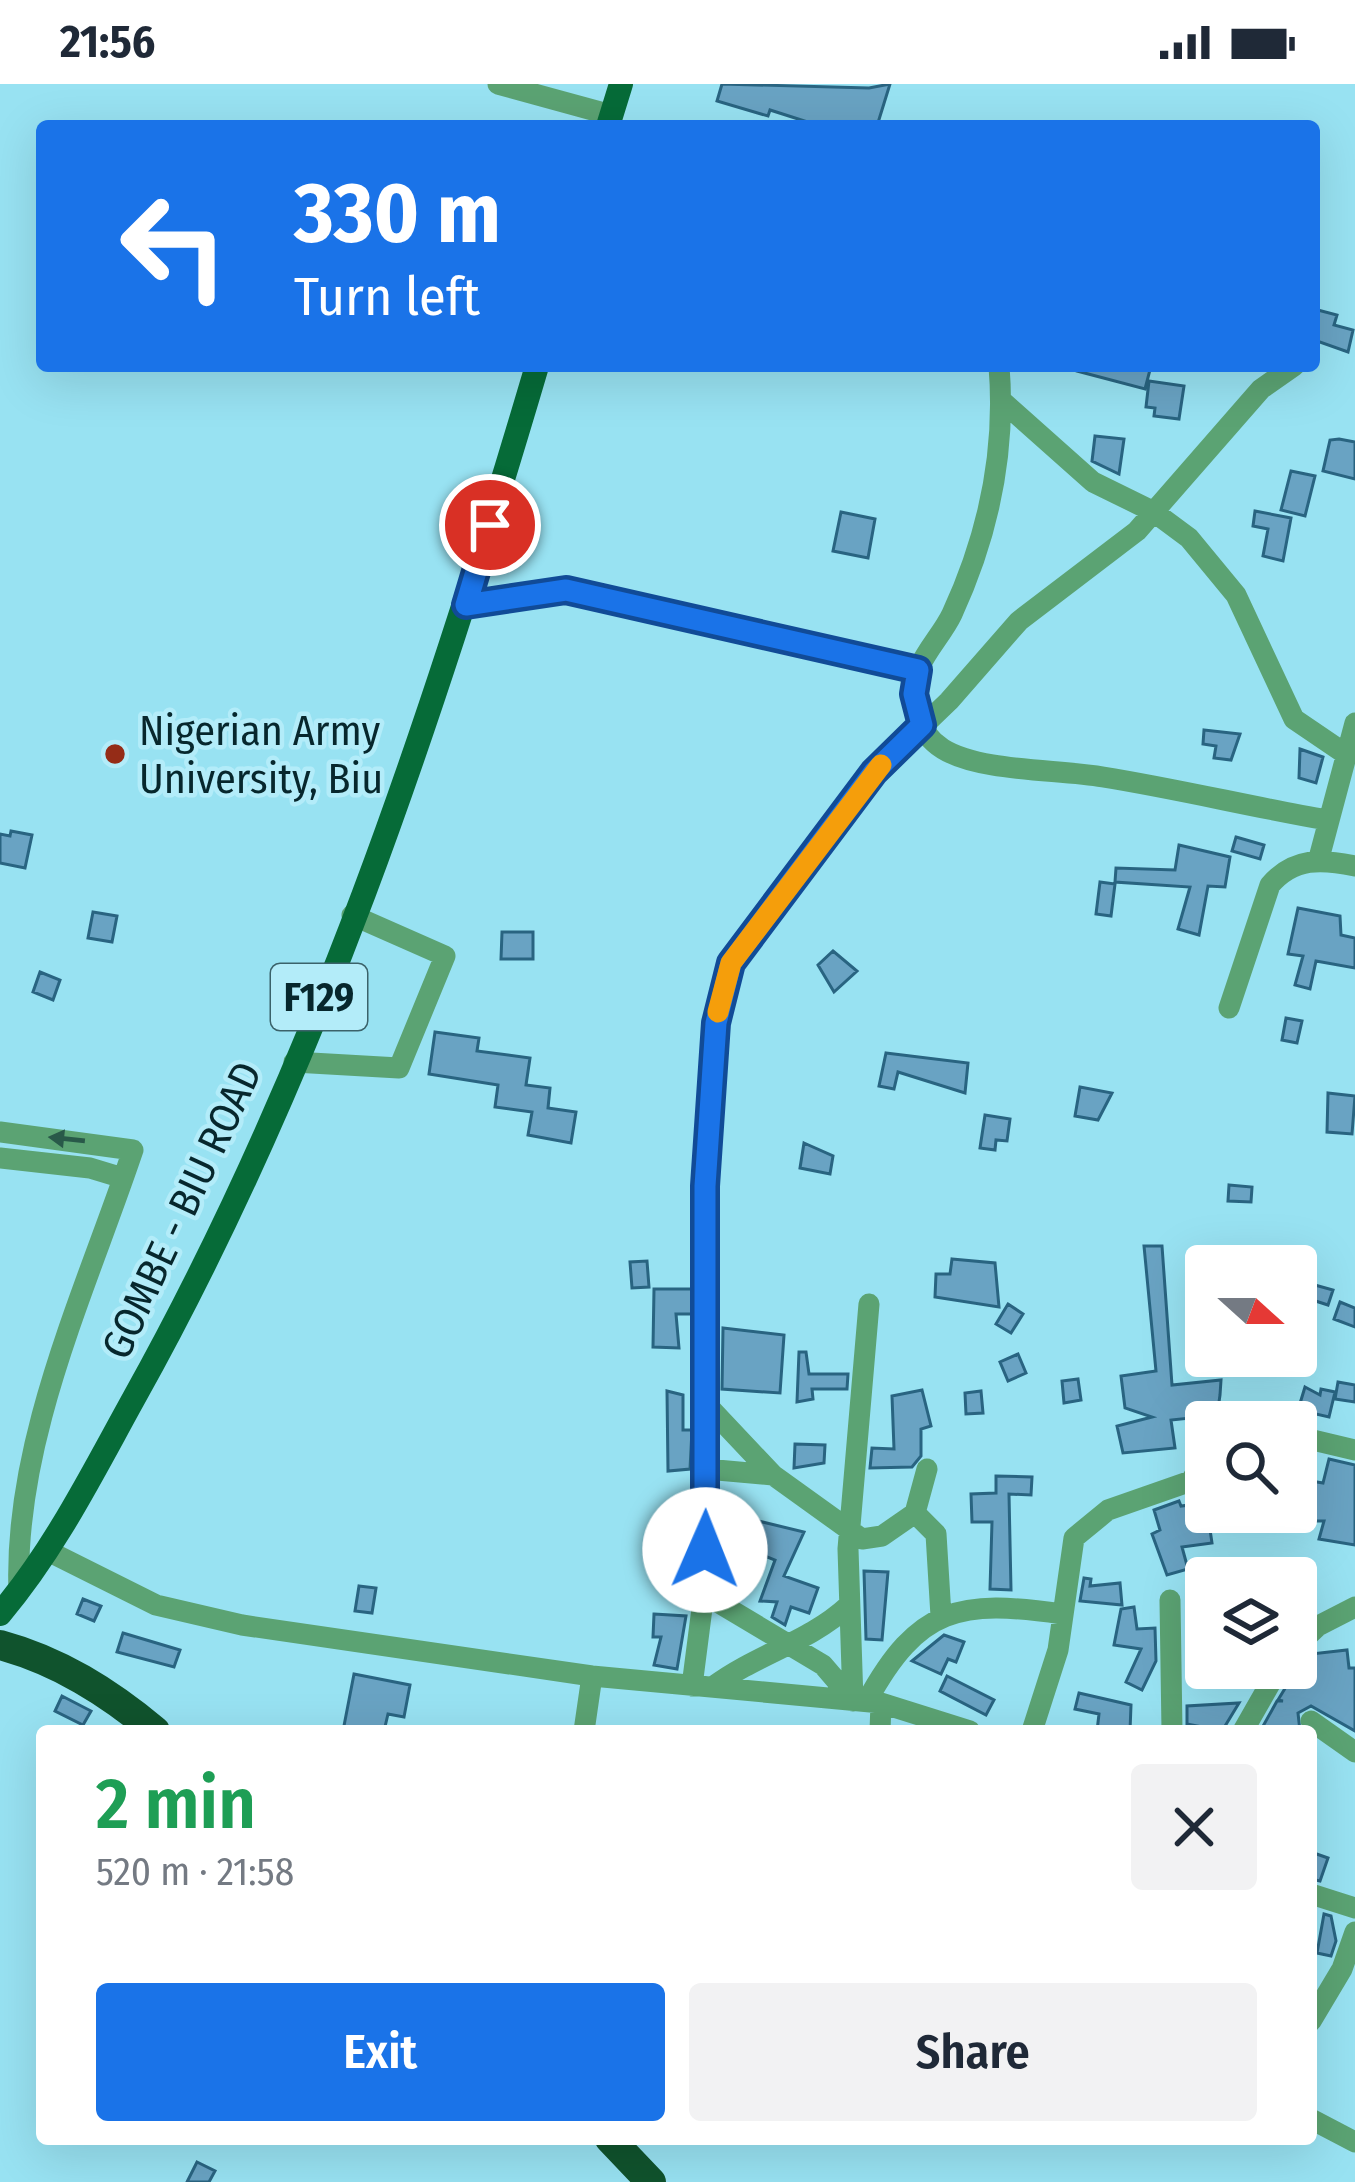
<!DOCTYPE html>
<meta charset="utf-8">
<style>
body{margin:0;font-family:"Fira Sans Condensed",sans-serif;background:#f2f2f3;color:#1f2937;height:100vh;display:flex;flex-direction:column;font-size:45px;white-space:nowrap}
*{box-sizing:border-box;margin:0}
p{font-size:39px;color:#747a83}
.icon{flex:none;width:66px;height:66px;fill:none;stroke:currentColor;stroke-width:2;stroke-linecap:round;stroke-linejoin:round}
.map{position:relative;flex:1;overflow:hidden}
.details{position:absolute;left:36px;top:1641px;width:1281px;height:420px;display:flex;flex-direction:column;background:#fff;border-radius:12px;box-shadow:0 12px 48px #0002}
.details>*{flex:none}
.banner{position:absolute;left:36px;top:36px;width:1284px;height:252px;border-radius:12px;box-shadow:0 12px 48px #0002;background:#1a73e8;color:#fff;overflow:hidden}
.needle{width:78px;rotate:111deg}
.controls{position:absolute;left:1185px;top:1161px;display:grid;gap:24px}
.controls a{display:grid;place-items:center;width:132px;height:132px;border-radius:12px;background:#fff;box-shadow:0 12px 48px #0002;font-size:60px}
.pin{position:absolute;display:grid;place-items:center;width:102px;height:102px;color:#fff;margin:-51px;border:6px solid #fff;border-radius:50%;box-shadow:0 3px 12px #0007}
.me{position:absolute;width:132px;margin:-66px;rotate:1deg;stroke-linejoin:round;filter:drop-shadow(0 0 9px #0008)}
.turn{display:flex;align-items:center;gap:42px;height:252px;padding:0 60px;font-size:54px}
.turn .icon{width:156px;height:156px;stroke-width:2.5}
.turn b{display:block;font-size:84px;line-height:102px}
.round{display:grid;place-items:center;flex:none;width:126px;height:126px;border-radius:12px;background:#f2f2f3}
.summary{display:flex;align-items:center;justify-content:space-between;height:204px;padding:0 60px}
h1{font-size:72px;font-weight:600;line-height:90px;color:#1e9e55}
.primary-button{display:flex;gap:24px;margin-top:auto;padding:24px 60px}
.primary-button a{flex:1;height:138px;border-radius:12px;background:#1a73e8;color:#fff;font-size:48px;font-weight:600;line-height:138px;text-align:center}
.primary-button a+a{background:#f2f2f3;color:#1f2937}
.status{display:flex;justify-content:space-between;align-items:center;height:84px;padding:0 60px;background:#fff;direction:ltr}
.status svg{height:33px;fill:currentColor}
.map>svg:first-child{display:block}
.building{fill:#69a3c3;stroke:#296481;stroke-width:3}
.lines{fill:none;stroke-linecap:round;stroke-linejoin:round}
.minor{stroke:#5ba373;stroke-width:21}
.major{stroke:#066b38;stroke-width:24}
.highway{stroke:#10532d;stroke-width:30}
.oneway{fill:#295949}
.route-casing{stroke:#114b97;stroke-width:30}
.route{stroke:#1a73e8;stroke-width:21}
.slow{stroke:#f59e0b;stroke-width:21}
.poi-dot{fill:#952c17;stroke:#b3ecf9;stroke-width:4.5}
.labels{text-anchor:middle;stroke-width:9;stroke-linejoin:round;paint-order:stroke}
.shield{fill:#b3ecf9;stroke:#3b626a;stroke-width:3}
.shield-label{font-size:39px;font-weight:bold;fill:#07272d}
.poi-label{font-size:42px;fill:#07272d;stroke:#b3ecf9;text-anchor:start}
.street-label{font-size:42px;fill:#07272d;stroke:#b3ecf9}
</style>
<div class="status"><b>21:56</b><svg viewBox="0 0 49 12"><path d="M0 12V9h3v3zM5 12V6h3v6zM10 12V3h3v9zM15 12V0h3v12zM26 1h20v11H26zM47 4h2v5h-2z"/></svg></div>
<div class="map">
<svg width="1355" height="2098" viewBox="0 0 1355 2098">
<rect width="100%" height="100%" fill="#98e2f2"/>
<path class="building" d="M 722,0 L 869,4 L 890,0 L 877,42 L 820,42 L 770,26 L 768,32 L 717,17 Z
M 1314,225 L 1337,231 L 1334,241 L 1353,246 L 1348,268 L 1314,256 Z
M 1077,282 L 1151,282 L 1145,305 L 1077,287 Z
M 1149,297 L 1184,302 L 1179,335 L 1154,332 L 1155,324 L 1146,323 Z
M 1095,352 L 1124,355 L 1119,390 L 1092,377 Z
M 1339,355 L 1355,358 L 1355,395 L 1323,387 L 1330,356 Z
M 1291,387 L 1315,392 L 1305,432 L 1281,426 Z
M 1255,427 L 1291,434 L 1283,477 L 1263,472 L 1268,445 L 1253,442 Z
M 841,428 L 875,435 L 868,474 L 833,467 Z
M 1204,646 L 1240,650 L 1231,676 L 1214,674 L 1216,662 L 1203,660 Z
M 1300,665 L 1323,673 L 1316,699 L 1299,694 Z
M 11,747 L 32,751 L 25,784 L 0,779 L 0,750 L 10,752 Z
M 1236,753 L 1264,761 L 1260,775 L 1232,767 Z
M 1179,761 L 1230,773 L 1225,803 L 1208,802 L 1199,851 L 1178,845 L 1190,803 L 1115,798 L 1116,784 L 1175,786 Z
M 1100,798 L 1115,800 L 1111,832 L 1096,830 Z
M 1298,824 L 1340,832 L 1341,851 L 1355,854 L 1355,884 L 1316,877 L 1310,905 L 1295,901 L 1303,872 L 1288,870 Z
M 93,828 L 117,832 L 112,858 L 88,854 Z
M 502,848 L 533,848 L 533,875 L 501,875 Z
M 833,867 L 857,887 L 834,908 L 818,881 Z
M 40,888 L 60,896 L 53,916 L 33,908 Z
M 1286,934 L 1302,937 L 1297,959 L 1282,956 Z
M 435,948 L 479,954 L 477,967 L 530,974 L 526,1001 L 550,1004 L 548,1024 L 576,1028 L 571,1059 L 528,1051 L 532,1028 L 495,1023 L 498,1001 L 429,990 Z
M 886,969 L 968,979 L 965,1009 L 898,988 L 894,1005 L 879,1002 Z
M 1080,1003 L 1112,1009 L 1098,1036 L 1075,1032 Z
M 1328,1009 L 1355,1012 L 1352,1050 L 1327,1048 Z
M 985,1031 L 1010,1035 L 1007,1057 L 996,1056 L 995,1066 L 980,1064 Z
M 804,1059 L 833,1072 L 830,1090 L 800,1084 Z
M 1229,1101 L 1252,1103 L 1251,1118 L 1228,1117 Z
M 1144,1162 L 1162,1162 L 1172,1301 L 1221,1296 L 1220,1311 L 1218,1325 L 1190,1325 L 1191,1334 L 1171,1336 L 1175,1364 L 1123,1369 L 1117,1342 L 1152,1333 L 1125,1324 L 1121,1292 L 1156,1287 Z
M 952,1175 L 995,1179 L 999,1223 L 935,1213 L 936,1190 L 950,1190 Z
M 647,1177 L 649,1203 L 632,1204 L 630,1178 Z
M 1304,1198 L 1333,1206 L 1328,1221 L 1300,1212 Z
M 654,1205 L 693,1205 L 693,1230 L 676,1230 L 679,1264 L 653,1263 Z
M 1340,1218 L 1355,1224 L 1355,1243 L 1334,1235 Z
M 1008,1220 L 1023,1230 L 1011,1249 L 996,1240 Z
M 723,1244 L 784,1251 L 780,1309 L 722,1305 Z
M 799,1268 L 806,1268 L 809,1290 L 848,1290 L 847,1305 L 812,1305 L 813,1315 L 797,1318 Z
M 1018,1270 L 1026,1289 L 1008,1297 L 1000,1278 Z
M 1078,1295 L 1081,1316 L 1064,1319 L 1062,1297 Z
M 1338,1298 L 1355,1301 L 1355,1318 L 1335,1315 Z
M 1305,1303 L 1320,1311 L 1321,1305 L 1335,1308 L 1329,1333 L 1298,1326 Z
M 922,1306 L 931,1342 L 921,1345 L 921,1372 L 912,1383 L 870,1384 L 872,1364 L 894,1365 L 892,1312 Z
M 667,1307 L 683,1311 L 683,1346 L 692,1346 L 690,1385 L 668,1387 Z
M 981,1307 L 983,1329 L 966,1330 L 965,1309 Z
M 795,1360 L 825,1361 L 824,1379 L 794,1384 Z
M 1329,1375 L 1355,1381 L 1355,1461 L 1319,1455 L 1324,1437 L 1296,1437 L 1296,1405 L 1303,1406 L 1305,1396 L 1323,1399 Z
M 996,1392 L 1032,1393 L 1031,1411 L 1009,1410 L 1011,1506 L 990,1505 L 992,1438 L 972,1438 L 971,1410 L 996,1409 Z
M 1179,1417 L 1181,1422 L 1206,1419 L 1212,1459 L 1182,1463 L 1188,1485 L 1167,1491 L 1152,1450 L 1160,1446 L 1154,1426 Z
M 721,1428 L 804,1448 L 784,1492 L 818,1504 L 809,1529 L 791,1523 L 785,1541 L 772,1533 L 777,1518 L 760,1517 L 775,1476 L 762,1471 L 763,1458 L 736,1453 L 728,1491 L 720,1490 Z
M 659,1447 L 673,1447 L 673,1461 L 690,1464 L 690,1485 L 656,1480 Z
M 864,1487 L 888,1488 L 882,1556 L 866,1555 Z
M 1084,1494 L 1091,1495 L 1090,1502 L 1120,1499 L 1122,1521 L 1080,1517 Z
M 359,1502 L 376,1504 L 372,1529 L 355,1527 Z
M 83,1515 L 101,1522 L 94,1537 L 77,1530 Z
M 1134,1523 L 1137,1545 L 1155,1544 L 1156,1577 L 1142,1606 L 1126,1598 L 1141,1565 L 1114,1561 L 1121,1525 Z
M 654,1530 L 686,1532 L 677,1585 L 654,1581 L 661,1553 L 653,1553 Z
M 123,1549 L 180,1566 L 174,1583 L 117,1568 Z
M 944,1551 L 964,1558 L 956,1578 L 948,1575 L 941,1590 L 912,1577 Z
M 1347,1566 L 1349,1584 L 1355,1584 L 1355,1647 L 1311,1622 L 1298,1629 L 1300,1647 L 1262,1644 L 1277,1617 L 1283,1617 L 1278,1616 L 1298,1583 L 1313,1592 L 1311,1570 Z
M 354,1590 L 410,1601 L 404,1633 L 388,1630 L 384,1647 L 343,1647 Z
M 947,1592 L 994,1616 L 986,1631 L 940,1607 Z
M 1079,1609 L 1131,1621 L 1130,1647 L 1097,1647 L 1099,1630 L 1075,1625 Z
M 62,1612 L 91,1627 L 83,1641 L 55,1627 Z
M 1239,1619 L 1222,1647 L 1187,1640 L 1187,1622 Z
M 1311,1768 L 1328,1774 L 1320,1797 L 1311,1795 Z
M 1324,1830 L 1331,1832 L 1336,1857 L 1331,1872 L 1317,1869 Z
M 197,2078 L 215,2087 L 209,2098 L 187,2098 Z"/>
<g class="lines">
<path class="minor" d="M 498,0 L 611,31
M 999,282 C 1006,367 988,452 952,530 C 943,549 927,565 919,584 C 907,612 917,649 943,665 C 980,688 1058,685 1103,693 C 1178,705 1252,723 1327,736
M 1002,317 L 1093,398 L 1154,428 L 1189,454 L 1236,511 L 1294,635 L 1347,671
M 466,521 L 566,506 L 918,586
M 1319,774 L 1355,639
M 1229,924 L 1270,801 C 1294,773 1322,775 1355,782
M 294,978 L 399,984 L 445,872 L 352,831
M 0,1048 L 133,1066 C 86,1206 13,1358 19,1508
M 0,1074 L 90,1084 L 123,1094
M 706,1320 L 773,1391
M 1296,1352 L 1355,1366
M 706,1385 L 773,1391 L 862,1455 L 882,1452 L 915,1429
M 927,1385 L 915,1429 L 936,1450 L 941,1532
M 48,1467 L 156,1521 L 242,1541 L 592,1592 L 881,1619 L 970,1647
M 704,1510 L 823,1581 L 853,1616
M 1170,1516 L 1172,1647
M 1296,1563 L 1318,1542 L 1355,1523
M 692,1602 L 705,1501 L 710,998 L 716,939 L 731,879 L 874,689 L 949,617 L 1019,537 L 1137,447 L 1261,305 L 1294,282
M 714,1602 C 757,1570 809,1558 848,1522
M 853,1617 L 848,1465 L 869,1220
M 867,1617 C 918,1523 960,1515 1062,1530
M 1311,1637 L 1355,1668
M 584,1647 L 592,1592
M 880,1647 L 881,1619
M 1032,1647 L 1058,1566 L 1074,1454 L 1108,1426 L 1191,1397 L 1206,1372
M 1243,1647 L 1279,1584
M 1311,1810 L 1355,1824
M 1311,1937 L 1342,1885 L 1355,1848
M 1311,2035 L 1355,2058"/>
<path class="major" d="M 608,42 L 621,0
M 0,1530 C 55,1465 93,1388 134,1314 C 314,992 433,634 537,282"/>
<path class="highway" d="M 0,1561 C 59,1577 108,1608 155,1647
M 610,2055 L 651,2098"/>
</g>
<defs><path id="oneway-solid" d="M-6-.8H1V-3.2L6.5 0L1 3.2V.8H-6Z" transform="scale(3)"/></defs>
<use class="oneway" href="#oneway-solid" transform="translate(67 1055) rotate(-174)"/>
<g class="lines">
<defs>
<path id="route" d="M 490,441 L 466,521 L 566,506 L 918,586 L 914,610 L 922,641 L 874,688 L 731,879 L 716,939 L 705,1102 L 705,1466"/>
</defs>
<use href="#route" class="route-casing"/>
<use href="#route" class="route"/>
<path class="slow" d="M 718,928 L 731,879 L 881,681"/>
</g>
<circle class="poi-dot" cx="115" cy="670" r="12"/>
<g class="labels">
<rect class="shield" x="271" y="880" width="96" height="66" rx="9"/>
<g class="shield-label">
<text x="319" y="927">F129</text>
</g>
<g class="poi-label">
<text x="139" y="661">Nigerian Army<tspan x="139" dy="48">University, Biu</tspan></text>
</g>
<g class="street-label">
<text transform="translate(181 1126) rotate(-65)" y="15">GOMBE - BIU ROAD</text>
</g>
</g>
</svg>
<div class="controls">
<a><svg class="needle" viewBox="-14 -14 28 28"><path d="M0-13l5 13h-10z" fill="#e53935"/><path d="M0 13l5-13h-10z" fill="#747a83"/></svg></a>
<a><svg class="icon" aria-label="search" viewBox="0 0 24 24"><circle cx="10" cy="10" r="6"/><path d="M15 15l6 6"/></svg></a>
<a><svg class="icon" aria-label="layers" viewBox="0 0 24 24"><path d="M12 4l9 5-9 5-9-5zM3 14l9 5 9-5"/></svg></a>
</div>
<div class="pin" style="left:490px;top:441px;background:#d93025"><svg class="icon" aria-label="arrive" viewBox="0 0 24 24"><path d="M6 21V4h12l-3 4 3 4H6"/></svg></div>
<svg class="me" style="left:705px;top:1466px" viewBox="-20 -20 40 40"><circle r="19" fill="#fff"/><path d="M0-13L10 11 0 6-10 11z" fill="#1a73e8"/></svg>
<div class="banner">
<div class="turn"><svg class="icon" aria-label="left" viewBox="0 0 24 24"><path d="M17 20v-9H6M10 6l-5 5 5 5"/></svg><div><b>330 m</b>Turn left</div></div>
</div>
<section class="details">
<div class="summary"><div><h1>2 min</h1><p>520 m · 21:58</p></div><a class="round"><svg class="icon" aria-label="close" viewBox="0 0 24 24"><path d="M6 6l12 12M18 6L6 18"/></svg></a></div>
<div class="primary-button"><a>Exit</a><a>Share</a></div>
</section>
</div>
